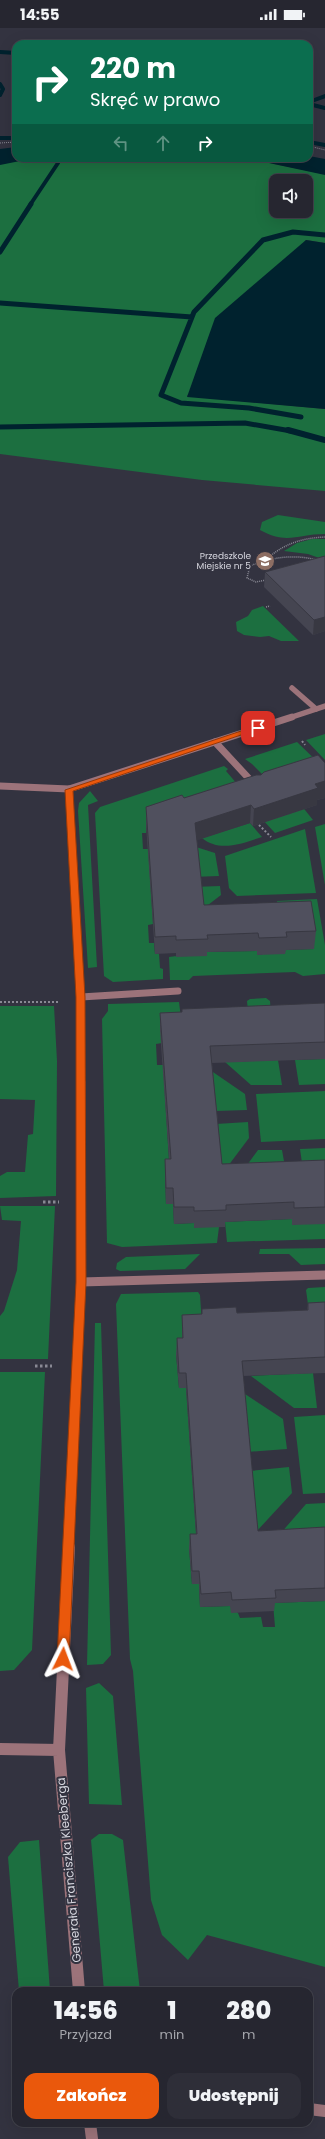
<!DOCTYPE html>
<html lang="pl">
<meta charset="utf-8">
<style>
body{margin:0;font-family:Poppins,sans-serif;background:#2e2e38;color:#f1f3f6;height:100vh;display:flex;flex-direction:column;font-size:15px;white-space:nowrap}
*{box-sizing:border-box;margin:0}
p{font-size:13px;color:#a4a5ab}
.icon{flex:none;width:22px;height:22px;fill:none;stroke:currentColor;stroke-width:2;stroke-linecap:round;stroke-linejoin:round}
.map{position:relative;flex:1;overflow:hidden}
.side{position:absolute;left:12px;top:1959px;width:301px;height:140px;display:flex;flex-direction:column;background:#262630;border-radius:12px;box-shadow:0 4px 16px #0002,0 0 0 1px #42434c}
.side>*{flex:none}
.top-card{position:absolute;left:12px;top:12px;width:301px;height:122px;border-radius:12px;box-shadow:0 4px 16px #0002,0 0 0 1px #42434c;background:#0b6e4f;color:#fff;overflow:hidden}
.fabs{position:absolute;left:269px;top:146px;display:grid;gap:8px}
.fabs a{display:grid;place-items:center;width:44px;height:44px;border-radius:8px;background:#262630;box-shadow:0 4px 16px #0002,0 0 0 1px #42434c;font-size:20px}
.pin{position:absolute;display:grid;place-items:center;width:34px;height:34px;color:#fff;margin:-17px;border-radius:8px;box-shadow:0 2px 6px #0006}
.me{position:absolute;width:44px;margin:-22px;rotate:3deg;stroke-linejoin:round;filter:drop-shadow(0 0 3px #0008)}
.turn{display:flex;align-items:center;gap:14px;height:84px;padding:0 12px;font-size:18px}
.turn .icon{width:52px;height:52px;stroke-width:2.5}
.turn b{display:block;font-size:28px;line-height:34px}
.lanes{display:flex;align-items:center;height:38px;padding:0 12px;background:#0003;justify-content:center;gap:20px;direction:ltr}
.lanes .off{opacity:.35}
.eta{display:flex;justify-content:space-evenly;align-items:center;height:68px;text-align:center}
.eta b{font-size:24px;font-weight:800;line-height:28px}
.cta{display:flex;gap:8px;margin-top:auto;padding:8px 12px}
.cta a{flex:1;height:46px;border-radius:12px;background:#ea580c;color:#fff;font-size:16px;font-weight:800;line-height:46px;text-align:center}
.cta a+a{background:#2e2e38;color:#f1f3f6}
.status{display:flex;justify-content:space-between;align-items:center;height:28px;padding:0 20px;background:#262630;direction:ltr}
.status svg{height:11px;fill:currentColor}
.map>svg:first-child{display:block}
.green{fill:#1c6f40;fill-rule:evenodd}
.water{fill:#00222e}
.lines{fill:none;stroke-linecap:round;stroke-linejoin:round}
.stream-far2{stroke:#00222e;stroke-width:4}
.stream-far1{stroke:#00222e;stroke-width:5}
.stream{stroke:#00222e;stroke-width:6}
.river{fill:#00222e;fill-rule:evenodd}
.path-far3{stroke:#898994;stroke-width:1;stroke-dasharray:1 1;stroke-linecap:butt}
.path-far2{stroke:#898994;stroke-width:1.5;stroke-dasharray:1 1;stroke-linecap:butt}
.path-far1{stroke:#898994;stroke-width:2;stroke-dasharray:2 2;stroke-linecap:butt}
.path{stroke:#898994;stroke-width:3;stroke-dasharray:2.5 2.5;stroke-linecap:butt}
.service-far2{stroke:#9c737a;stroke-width:5.5}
.service-far1{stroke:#9c737a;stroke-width:7}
.service{stroke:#9c737a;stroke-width:9}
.minor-far3{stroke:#9c737a;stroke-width:5.5}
.minor-far2{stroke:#9c737a;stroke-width:7}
.minor-far1{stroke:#9c737a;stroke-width:9}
.minor{stroke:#9c737a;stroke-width:12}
.wall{fill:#454551}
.shaded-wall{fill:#383842}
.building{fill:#50505e;stroke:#383842}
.route{fill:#ea580c;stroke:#983908}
.labels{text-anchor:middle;stroke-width:4;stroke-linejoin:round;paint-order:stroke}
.far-poi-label{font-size:9px;fill:#d5d5dd;stroke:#333340;text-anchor:end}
.near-street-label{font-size:12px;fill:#d5d5dd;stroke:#333340}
</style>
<div class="status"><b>14:55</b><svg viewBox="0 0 49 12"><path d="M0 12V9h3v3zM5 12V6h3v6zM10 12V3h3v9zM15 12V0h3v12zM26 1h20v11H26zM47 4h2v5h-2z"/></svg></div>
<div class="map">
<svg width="325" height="2111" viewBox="0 0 325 2111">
<rect width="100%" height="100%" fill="#333340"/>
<path class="green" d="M 25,130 L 254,130 L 274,136 L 325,146 L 325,215 L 306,212 L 187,368 L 325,381 L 325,463 L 202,452 L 0,426 L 0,132 ZM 276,153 L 306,153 L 306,183 L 276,183 Z
M 278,487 L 325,494 L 325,506 C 297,506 287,517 260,502 L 262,494 Z
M 312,511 L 325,511 L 325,532 L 308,526 L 284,523 L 297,515 Z
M 263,578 L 264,579 L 299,613 L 281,613 L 269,608 L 260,609 L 244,607 L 237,603 L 236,594 L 248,588 L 252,582 Z
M 325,706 L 325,732 L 306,712 Z
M 297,714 L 322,738 L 265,749 L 252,736 L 245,731 Z
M 224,738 L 228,741 L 226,743 L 244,764 L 146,795 L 146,805 L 142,805 L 143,821 L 148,821 L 153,896 L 148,897 L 149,915 L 154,915 L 155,926 L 159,926 L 160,940 L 163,941 L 163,951 L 113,954 L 104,948 L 95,785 L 100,779 Z
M 90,763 L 98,773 L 88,777 L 97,939 L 88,940 L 78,783 L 79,775 Z
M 301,777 L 313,792 L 275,805 L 262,791 Z
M 250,795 L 262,809 C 243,815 220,825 202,810 Z
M 325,796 L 325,857 L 315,799 Z
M 305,801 L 316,865 L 237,868 L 229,860 L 225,828 Z
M 196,819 L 215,825 L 219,848 L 191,849 Z
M 220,858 L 221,867 L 195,887 L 193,859 Z
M 317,871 L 325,917 L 325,946 L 303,948 L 295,944 L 193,948 L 189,952 L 170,952 L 169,929 L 207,924 L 257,923 L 258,927 L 284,922 L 314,921 L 280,892 L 277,873 Z
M 266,970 L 270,973 L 272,998 L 249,994 L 247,973 L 250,971 Z
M 179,974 L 182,998 L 162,1015 L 156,1016 L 157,1037 L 163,1037 L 170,1148 L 165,1148 L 166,1176 L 173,1176 L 174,1196 L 194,1195 L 194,1199 L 219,1199 L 217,1215 L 122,1219 L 107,1215 L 102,991 L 108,983 L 108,976 Z
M 0,978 L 54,978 L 57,1033 L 56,1168 L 0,1170 L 0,1148 L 7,1144 L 25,1144 L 28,1107 L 33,1106 L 35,1072 L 0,1071 Z
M 325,1031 L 325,1056 L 299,1057 L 295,1032 Z
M 278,1032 L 282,1057 L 251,1057 L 225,1034 Z
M 210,1042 L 245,1066 L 247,1082 L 215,1083 Z
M 325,1063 L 325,1111 L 261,1114 L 256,1066 Z
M 248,1094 L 249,1110 L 225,1142 L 220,1142 L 216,1096 Z
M 325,1120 L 325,1148 L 304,1149 L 300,1121 Z
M 258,1122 L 282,1122 L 287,1150 L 236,1152 Z
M 0,1178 L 55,1178 L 48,1331 L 0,1331 L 0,1288 L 4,1283 L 17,1242 L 21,1193 L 2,1192 Z
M 325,1189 L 325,1211 L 227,1214 L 225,1194 L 292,1191 L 293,1197 Z
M 325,1220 L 325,1236 L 301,1237 L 289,1226 L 259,1226 L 260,1221 Z
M 200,1226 L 185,1241 L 120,1243 L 116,1241 L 117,1235 L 126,1229 Z
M 325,1259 L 325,1290 L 310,1291 L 306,1262 L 308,1260 Z
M 198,1264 L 200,1267 L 202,1297 L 183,1326 L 176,1326 L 179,1360 L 186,1360 L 197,1520 L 189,1520 L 192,1556 L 199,1556 L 200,1579 L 230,1578 L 238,1585 L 240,1590 L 261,1589 L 263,1599 L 275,1599 L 273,1575 L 325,1573 L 325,1939 L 207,1907 L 188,1932 L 162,1907 L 151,1872 L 133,1643 L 130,1631 L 116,1276 L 121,1266 Z
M 95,1295 L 101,1295 L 111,1627 L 103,1636 L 87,1637 Z
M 0,1344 L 45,1344 L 32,1622 L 14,1642 L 0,1643 Z
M 313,1345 L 317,1380 L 294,1380 L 251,1348 Z
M 242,1364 L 283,1391 L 287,1421 L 247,1424 Z
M 325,1387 L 325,1465 L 303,1466 L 294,1389 Z
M 289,1439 L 292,1465 L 256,1504 L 250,1443 Z
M 325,1475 L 325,1513 L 280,1506 L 306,1476 Z
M 99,1655 L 113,1668 L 122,1777 L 89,1776 L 86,1660 Z
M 99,1806 L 112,1806 L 123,1812 L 140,1963 L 104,1963 L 91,1812 Z
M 39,1812 L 50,1963 L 19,1963 L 8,1829 L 20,1814 Z"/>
<path class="water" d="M 306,212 L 325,215 L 325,381 L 187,369 L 215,290 Z"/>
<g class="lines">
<path class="stream-far2" d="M 0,24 L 16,25
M 0,56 L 3,61 L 0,67
M 309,74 L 325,68
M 309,76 L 325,80
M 0,110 L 16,110
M 309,114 L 325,117
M 30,177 L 58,135"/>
<path class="stream-far1" d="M 0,224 L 31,176
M 0,275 L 192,289
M 301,389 L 249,380 L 181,375 L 161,367 L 194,284 L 263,212 L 293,204 L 325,207
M 0,399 L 245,395 L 291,403"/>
<path class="stream" d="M 288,402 L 325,412"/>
<path class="river" d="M 16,119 L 16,130 L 27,130 L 25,132 L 0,137 L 0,121 Z
M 309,128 L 325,131 L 325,147 L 269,135 L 265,130 L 309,130 Z"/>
<path class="path-far3" d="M 0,115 L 16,114
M 309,118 L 325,122"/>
<path class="path-far2" d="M 269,529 C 286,515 303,510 325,509
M 266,552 L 256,554 L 247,550 L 250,538 C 272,529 294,526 317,532
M 266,579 L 270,578"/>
<path class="path-far1" d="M 302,713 L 305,717
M 259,797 L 271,809
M 0,974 L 60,974"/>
<path class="path" d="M 43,1174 L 59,1174
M 35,1338 L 52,1338"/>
<path class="service-far2" d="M 292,660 L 316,681"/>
<path class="service-far1" d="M 215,714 L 255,757
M 0,758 L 69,761
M 81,969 L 178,963"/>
<path class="service" d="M 81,1254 L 325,1247"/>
<path class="minor-far3" d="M 289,690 L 325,678"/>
<path class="minor-far2" d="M 81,1055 L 81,969 L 69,761 L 292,689"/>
<path class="minor-far1" d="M 69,1520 L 81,1254 L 81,1054"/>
<path class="minor" d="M 69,1519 L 59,1722 L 79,1963
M 0,1721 L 59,1722
M 309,2081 L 325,2083
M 90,2095 L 92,2111"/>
</g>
<path class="wall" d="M 325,528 L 325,603 L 313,607 L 264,559 L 265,544 Z
M 325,735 L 325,770 L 317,772 L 317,777 L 253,798 L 250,795 L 197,812 L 204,877 L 316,903 L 314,921 L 286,922 L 285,926 L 257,927 L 257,923 L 207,924 L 207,928 L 176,929 L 176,925 L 155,926 L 146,796 L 146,779 L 184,770 L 261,747 Z
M 325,975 L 325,1031 L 212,1035 L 222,1136 L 325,1132 L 325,1196 L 292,1197 L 292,1191 L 225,1194 L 225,1199 L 194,1200 L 194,1195 L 174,1196 L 173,1176 L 166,1176 L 165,1148 L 165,1131 L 169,1131 L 160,1002 L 160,985 L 182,984 Z
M 325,1274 L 325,1345 L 243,1348 L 258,1503 L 325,1499 L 325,1573 L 275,1575 L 274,1583 L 231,1585 L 230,1578 L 200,1579 L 199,1556 L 192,1556 L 189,1520 L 190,1506 L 196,1506 L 186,1360 L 179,1360 L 176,1326 L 177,1310 L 182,1310 L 182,1287 L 307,1282 L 308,1275 Z"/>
<path class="shaded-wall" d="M 325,589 L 325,603 L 313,607 L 314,592 Z
M 325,753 L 325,770 L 317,772 L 317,777 L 253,798 L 254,781 L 315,756 Z
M 251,777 L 250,795 L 195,813 L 195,795 Z"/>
<path class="building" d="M 325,528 L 325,589 L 314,592 L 265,544 Z
M 318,727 L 325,735 L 325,753 L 315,756 L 318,760 L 254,781 L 251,777 L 195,795 L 204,877 L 311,873 L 316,903 L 286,904 L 287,909 L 259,910 L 258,905 L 207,907 L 208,911 L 176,912 L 176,908 L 155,909 L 146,779 L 182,767 L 184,770 L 256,747 L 261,747 L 264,744 Z
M 325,975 L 325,1014 L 210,1018 L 222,1136 L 325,1132 L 325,1179 L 294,1180 L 294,1174 L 226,1177 L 226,1182 L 194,1183 L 194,1179 L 174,1179 L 173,1160 L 166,1160 L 165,1131 L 171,1131 L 160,985 L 182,984 L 182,981 Z
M 325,1274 L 325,1329 L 242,1333 L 258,1503 L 325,1499 L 325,1560 L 275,1562 L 276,1570 L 232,1572 L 231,1564 L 201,1566 L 199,1543 L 192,1543 L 190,1506 L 197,1506 L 186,1345 L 179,1345 L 177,1310 L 183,1310 L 182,1287 L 202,1286 L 202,1281 L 236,1279 L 237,1285 L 308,1282 L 308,1275 Z"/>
<path class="route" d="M 256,698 L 262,700 L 73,763 L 85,969 L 86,1254 L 69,1631 L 67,1635 L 63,1637 L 59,1635 L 57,1631 L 76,1254 L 76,969 L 65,762 Z"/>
<defs>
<symbol id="school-disc" viewBox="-11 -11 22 22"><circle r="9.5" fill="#8d6e63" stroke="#333340"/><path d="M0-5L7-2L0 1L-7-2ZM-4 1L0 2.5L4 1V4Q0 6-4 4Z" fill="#fff"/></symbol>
</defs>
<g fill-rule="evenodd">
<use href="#school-disc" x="254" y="522" width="22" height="22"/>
</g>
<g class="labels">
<g class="far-poi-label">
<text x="251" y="531">Przedszkole<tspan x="251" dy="10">Miejskie nr 5</tspan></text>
</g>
<g class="near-street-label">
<text transform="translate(69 1842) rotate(-95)" y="4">Generała Franciszka Kleeberga</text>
</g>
</g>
</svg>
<div class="fabs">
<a><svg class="icon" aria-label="sound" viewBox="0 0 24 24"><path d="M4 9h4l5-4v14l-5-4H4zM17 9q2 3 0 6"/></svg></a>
</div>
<div class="pin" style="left:258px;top:700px;background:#d93025"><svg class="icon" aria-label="arrive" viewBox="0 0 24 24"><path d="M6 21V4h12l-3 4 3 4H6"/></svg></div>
<svg class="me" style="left:63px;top:1631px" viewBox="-20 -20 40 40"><path d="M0-17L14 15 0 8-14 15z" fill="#ea580c" stroke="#fff" stroke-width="4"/></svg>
<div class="top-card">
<div class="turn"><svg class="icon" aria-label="right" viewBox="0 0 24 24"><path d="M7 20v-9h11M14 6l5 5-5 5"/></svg><div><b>220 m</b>Skręć w prawo</div></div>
<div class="lanes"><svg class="icon off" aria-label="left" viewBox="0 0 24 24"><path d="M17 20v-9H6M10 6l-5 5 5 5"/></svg><svg class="icon off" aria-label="ahead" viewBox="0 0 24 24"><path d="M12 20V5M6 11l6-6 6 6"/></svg><svg class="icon" aria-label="right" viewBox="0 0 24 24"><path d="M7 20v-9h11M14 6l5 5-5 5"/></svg></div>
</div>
<section class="side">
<div class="eta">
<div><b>14:56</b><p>Przyjazd</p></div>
<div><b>1</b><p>min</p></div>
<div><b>280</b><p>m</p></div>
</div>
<div class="cta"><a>Zakończ</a><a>Udostępnij</a></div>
</section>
</div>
